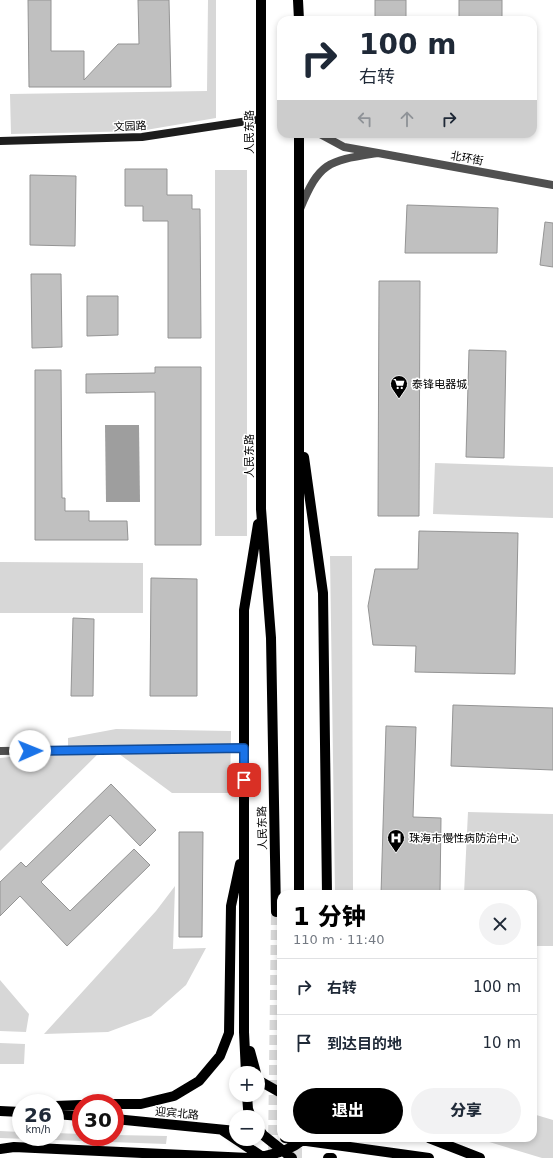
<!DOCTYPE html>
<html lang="zh">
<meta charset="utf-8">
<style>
body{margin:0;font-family:"DejaVu Sans","Noto Sans SC",sans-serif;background:#f2f2f3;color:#1f2937;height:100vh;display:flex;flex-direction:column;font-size:15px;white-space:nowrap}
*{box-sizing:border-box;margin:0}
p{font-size:13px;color:#747a83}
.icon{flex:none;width:22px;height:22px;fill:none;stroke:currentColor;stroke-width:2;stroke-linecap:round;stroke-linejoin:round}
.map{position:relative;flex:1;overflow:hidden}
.details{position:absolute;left:277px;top:890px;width:260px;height:252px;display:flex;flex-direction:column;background:#fff;border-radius:12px;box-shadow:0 2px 6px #0003}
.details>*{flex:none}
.banner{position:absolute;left:277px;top:16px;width:260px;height:122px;border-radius:12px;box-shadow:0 2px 6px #0003;background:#fff;color:#1f2937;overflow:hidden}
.controls{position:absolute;left:229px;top:1066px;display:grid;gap:8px}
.controls a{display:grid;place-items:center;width:36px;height:36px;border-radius:50%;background:#fff;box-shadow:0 2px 6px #0003;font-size:20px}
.speed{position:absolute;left:12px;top:1094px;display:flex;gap:8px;font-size:20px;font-weight:700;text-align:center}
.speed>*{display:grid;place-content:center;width:52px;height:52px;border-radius:50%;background:#fff;box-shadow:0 2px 6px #0003;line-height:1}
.speed small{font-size:10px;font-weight:400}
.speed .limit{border:6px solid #d22;background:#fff;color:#111}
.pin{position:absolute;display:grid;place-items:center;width:34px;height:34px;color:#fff;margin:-17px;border-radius:8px;box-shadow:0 2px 6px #0006}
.me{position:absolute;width:44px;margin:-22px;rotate:89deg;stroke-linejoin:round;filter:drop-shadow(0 0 3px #0008)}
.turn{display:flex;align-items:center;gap:14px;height:84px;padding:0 16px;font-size:18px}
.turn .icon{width:52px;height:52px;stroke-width:2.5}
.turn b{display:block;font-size:28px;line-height:34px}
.lanes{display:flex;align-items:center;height:38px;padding:0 16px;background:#0003;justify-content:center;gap:20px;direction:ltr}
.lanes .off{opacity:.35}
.round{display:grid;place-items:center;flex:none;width:42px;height:42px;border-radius:21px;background:#f2f2f3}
.head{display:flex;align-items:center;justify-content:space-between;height:68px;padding:0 16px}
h1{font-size:24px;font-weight:800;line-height:30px;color:#000}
.button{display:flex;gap:8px;margin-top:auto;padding:8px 16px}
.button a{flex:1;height:46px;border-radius:24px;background:#000;color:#fff;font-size:16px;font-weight:800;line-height:46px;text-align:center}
.button a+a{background:#f2f2f3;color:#1f2937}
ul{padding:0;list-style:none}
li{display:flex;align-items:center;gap:12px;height:56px;padding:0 16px;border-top:1px solid #e0e1e3}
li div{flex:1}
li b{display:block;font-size:15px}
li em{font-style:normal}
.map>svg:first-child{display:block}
.green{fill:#d7d7d7}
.water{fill:#9e9e9e}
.building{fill:#c0c0c0;stroke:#949494}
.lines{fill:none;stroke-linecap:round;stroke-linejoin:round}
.primary-tunnel{stroke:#d9d9d9;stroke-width:10;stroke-dasharray:10 5;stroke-linecap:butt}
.street{stroke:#505050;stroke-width:8}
.secondary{stroke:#1d1d1d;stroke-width:8}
.primary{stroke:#000;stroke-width:10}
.route-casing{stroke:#114b97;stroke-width:10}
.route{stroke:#1a73e8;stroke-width:7}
.labels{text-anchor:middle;stroke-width:3;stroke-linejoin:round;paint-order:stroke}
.street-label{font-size:11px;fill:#000;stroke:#fff}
.poi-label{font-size:11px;fill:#000;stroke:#fff;text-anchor:start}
</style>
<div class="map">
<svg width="553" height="1158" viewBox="0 0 553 1158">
<rect width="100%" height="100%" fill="#fff"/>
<path class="green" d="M 208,0 L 216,0 L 216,118 L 140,131 L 11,134 L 10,94 L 207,91 Z
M 215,170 L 247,170 L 247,536 L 215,536 Z
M 435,463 L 553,467 L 553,518 L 433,514 Z
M 330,556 L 352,556 L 353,894 L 335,894 Z
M 0,562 L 143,563 L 143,613 L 0,613 Z
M 116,729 L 231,731 L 230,793 L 172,793 L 107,745 L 0,851 L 0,758 L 68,751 L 68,738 Z
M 468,812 L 553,814 L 553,946 L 533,946 L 533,894 L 464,894 Z
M 175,886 L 173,949 L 206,948 L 186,985 L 151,1016 L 108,1032 L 44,1034 L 156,911 Z
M 0,980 L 29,1014 L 26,1032 L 0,1031 Z
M 0,1043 L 25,1044 L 24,1064 L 0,1064 Z
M 533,1114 L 553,1120 L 553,1158 L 542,1158 L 476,1138 L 533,1138 Z
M 0,1131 L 21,1132 L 21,1137 L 55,1137 L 55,1133 L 81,1134 L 81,1137 L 115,1137 L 115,1135 L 167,1136 L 166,1144 L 0,1138 Z"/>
<path class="water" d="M 105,425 L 139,425 L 140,502 L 106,502 Z"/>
<path class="building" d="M 28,0 L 51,0 L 51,51 L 84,51 L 84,80 L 118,44 L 139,44 L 138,0 L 169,0 L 171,87 L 29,87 Z
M 375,0 L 406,0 L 406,20 L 375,20 Z
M 459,0 L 502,0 L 502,20 L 459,20 Z
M 125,169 L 167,169 L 167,195 L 192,195 L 192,209 L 200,209 L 201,338 L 168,338 L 168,221 L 143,221 L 143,206 L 125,206 Z
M 30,175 L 76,176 L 75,246 L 30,245 Z
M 407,205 L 498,208 L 497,253 L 405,253 Z
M 545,222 L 553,223 L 553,267 L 540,265 Z
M 31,274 L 61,274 L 62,347 L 32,348 Z
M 379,281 L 420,281 L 419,516 L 378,516 Z
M 87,296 L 118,296 L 118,335 L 87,336 Z
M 469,350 L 506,351 L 504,458 L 466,457 Z
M 155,367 L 201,367 L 201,545 L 155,545 L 155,392 L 86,393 L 86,374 L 155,373 Z
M 35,370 L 61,370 L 62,498 L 65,498 L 65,511 L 89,511 L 89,521 L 127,521 L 128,540 L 35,540 Z
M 419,531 L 518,533 L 515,674 L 415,672 L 416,646 L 373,645 L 368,606 L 375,569 L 418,569 Z
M 151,578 L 197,579 L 197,696 L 150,696 Z
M 73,618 L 94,619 L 93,696 L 71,696 Z
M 453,705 L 553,708 L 553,770 L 451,766 Z
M 386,726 L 416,727 L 413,817 L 441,818 L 440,894 L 381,894 Z
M 111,784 L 156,830 L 140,846 L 110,815 L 41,882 L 70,911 L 134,849 L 150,865 L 67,946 L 20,896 L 0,916 L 0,882 L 21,862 L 26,867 Z
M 179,832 L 203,832 L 202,937 L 179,937 Z"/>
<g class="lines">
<path class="primary-tunnel" d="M 273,1150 L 276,912
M 297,1158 L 297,1138"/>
<path class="street" d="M 378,153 L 553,185
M 300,209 C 320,161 328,161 378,153 L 344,147 L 320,134
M 0,751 L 244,748"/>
<path class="secondary" d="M 0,141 L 142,137 L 261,119"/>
<path class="primary" d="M 261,0 L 261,509 L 271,638 L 276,912
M 298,0 L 299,20
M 304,457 L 323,593 L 327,894
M 299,894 L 299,134
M 250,1051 L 256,1073
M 246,1073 L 244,1032 L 244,610 L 258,524
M 258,1080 L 281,1093
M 247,1095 L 248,1109 L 251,1117
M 115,1104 L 141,1104 L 174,1096 L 199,1081 L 220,1056 L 229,1033 L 231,906 L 240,864
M 55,1106 L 81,1105
M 0,1111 L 21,1112
M 55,1114 L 81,1116
M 115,1119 L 236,1131
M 258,1128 L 263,1135 L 292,1158
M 222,1130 L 264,1158
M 285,1138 L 429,1158
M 429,1138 L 480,1158
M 0,1149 L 14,1147 L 249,1158 C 265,1157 293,1151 304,1138
M 328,1158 L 332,1158"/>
</g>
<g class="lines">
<defs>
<path id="route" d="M 30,751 L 244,748 L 244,780"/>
</defs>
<use href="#route" class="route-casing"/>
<use href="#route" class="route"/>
</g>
<defs>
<symbol id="supermarket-pin" viewBox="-11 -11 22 30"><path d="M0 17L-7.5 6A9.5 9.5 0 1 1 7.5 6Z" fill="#000" stroke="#fff"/><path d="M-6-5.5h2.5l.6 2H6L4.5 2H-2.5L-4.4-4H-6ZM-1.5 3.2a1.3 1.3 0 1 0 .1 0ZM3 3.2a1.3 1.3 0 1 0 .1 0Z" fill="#fff"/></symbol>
<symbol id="hospital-pin" viewBox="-11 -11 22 30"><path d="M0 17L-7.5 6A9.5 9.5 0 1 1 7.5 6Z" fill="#000" stroke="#fff"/><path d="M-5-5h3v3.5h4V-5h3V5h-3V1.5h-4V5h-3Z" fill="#fff"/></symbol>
</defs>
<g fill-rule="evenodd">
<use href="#supermarket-pin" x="389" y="374" width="20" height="27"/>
<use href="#hospital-pin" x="386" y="828" width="20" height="27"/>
</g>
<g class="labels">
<g class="street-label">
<text transform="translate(130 126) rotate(-3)" y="4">文园路</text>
<text transform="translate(249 132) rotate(-90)" y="4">人民东路</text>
<text transform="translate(467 158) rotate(10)" y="4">北环街</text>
<text transform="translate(249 456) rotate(-90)" y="4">人民东路</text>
<text transform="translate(262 828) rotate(-91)" y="4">人民东路</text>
<text transform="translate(177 1113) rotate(5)" y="4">迎宾北路</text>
</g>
<g class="poi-label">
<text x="412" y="388">泰锋电器城</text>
<text x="409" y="842">珠海市慢性病防治中心</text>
</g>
</g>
</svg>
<div class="controls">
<a>+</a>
<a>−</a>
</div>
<div class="speed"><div>26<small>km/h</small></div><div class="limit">30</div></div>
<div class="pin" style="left:244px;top:780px;background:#d93025"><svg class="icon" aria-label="arrive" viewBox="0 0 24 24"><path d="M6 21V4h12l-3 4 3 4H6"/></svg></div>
<svg class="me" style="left:30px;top:751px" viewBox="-20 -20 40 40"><circle r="19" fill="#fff"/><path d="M0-13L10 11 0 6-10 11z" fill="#1a73e8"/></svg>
<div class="banner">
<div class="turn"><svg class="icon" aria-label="right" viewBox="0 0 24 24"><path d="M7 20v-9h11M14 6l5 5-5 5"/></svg><div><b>100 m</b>右转</div></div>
<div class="lanes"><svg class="icon off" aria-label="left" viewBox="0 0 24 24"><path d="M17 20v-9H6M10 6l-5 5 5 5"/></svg><svg class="icon off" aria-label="ahead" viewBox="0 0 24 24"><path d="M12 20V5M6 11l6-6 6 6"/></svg><svg class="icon" aria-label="right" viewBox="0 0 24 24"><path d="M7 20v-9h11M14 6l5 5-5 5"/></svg></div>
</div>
<section class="details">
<div class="head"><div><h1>1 分钟</h1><p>110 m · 11:40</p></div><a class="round"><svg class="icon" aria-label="close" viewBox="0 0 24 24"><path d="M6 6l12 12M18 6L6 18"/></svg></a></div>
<ul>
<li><svg class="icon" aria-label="right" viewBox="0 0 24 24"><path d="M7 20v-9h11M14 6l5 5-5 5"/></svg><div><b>右转</b></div><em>100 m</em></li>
<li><svg class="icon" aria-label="arrive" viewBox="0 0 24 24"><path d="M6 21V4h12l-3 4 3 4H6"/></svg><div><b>到达目的地</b></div><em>10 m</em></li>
</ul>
<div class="button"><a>退出</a><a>分享</a></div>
</section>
</div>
